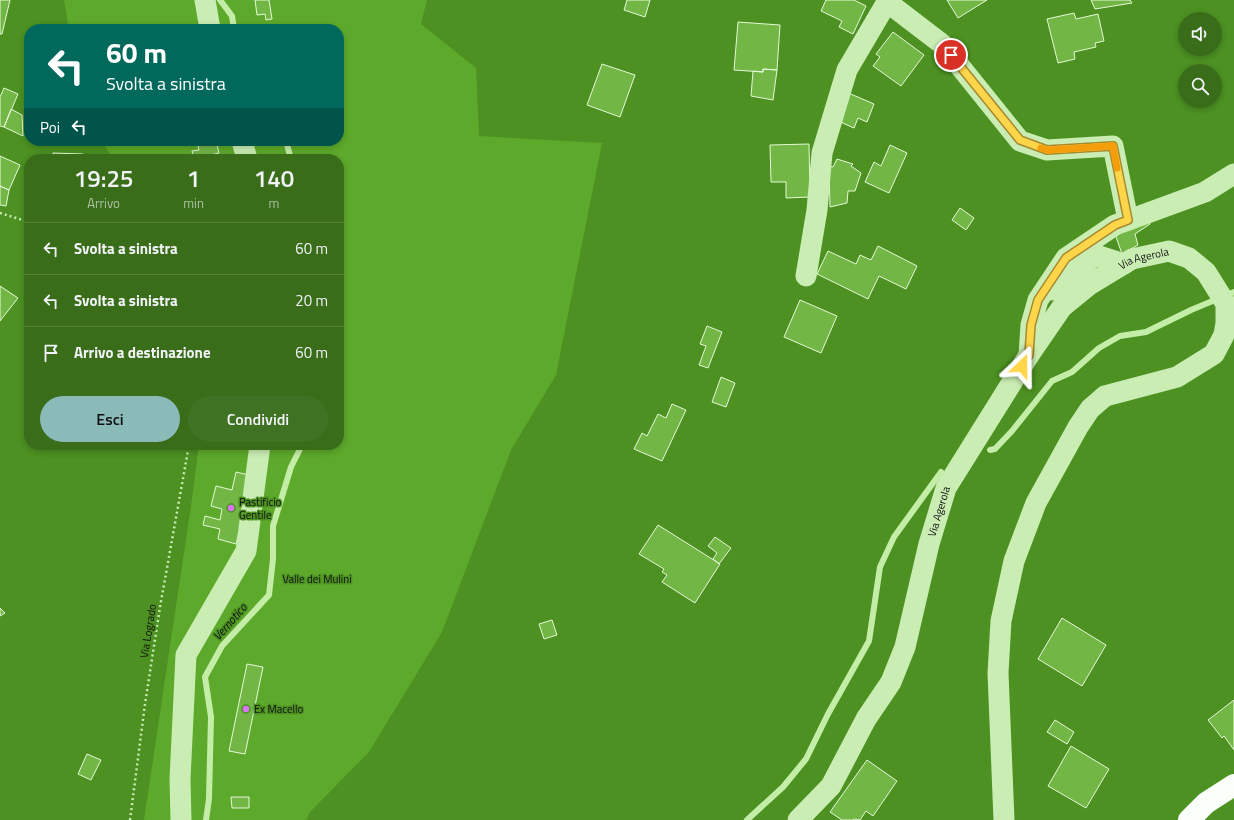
<!DOCTYPE html>
<html lang="it">
<style>
body{margin:0;font-family:"Titillium Web",sans-serif;background:#407223;color:#f1f3f6;height:100vh;display:flex;flex-direction:column;font-size:15px;white-space:nowrap}
*{box-sizing:border-box;margin:0}
p{font-size:13px;color:#abc0a2}
.icon{flex:none;width:22px;height:22px;fill:none;stroke:currentColor;stroke-width:2;stroke-linecap:round;stroke-linejoin:round}
.map{position:relative;flex:1;overflow:hidden}
.drawer{position:absolute;left:24px;top:154px;width:320px;height:296px;display:flex;flex-direction:column;background:#396d1a;border-radius:16px;box-shadow:0 2px 6px #0003}
.drawer>*{flex:none}
.hud{position:absolute;left:24px;top:24px;width:320px;height:122px;border-radius:16px;box-shadow:0 2px 6px #0003;background:#00695c;color:#fff;overflow:hidden}
.fabs{position:absolute;left:1178px;top:12px;display:grid;gap:8px}
.fabs a{display:grid;place-items:center;width:44px;height:44px;border-radius:50%;background:#396d1a;box-shadow:0 2px 6px #0003;font-size:20px}
.pin{position:absolute;display:grid;place-items:center;width:34px;height:34px;color:#fff;margin:-17px;border:2px solid #fff;border-radius:50%;box-shadow:0 1px 4px #0007}
.me{position:absolute;width:44px;margin:-22px;rotate:23deg;stroke-linejoin:round;filter:drop-shadow(0 0 3px #0008)}
.turn{display:flex;align-items:center;gap:14px;height:84px;padding:0 16px;font-size:18px}
.turn .icon{width:52px;height:52px;stroke-width:2.5}
.turn b{display:block;font-size:28px;line-height:34px}
.then{display:flex;align-items:center;height:38px;padding:0 16px;background:#0003;gap:8px;font-size:15px}
.eta{display:flex;justify-content:space-evenly;align-items:center;height:68px;text-align:center}
.eta b{font-size:24px;font-weight:600;line-height:28px}
.primary-button{display:flex;gap:8px;margin-top:auto;padding:8px 16px}
.primary-button a{flex:1;height:46px;border-radius:24px;background:#8bbbb9;color:#111;font-size:16px;font-weight:600;line-height:46px;text-align:center}
.primary-button a+a{background:#407223;color:#f1f3f6}
ul{padding:0;list-style:none}
li{display:flex;align-items:center;gap:12px;height:52px;padding:0 16px;border-top:1px solid #538039}
li div{flex:1}
li b{display:block;font-size:15px}
li em{font-style:normal}
.map>svg:first-child{display:block}
.green{fill:#5da92b}
.lines{fill:none;stroke-linecap:round;stroke-linejoin:round}
.stream{stroke:#c4eea7;stroke-width:6}
.building{fill:#72b646;stroke:#e5f9d8}
.path{stroke:#caedb3;stroke-width:2.5;stroke-dasharray:2 3;stroke-linecap:butt}
.minor{stroke:#caedb3;stroke-width:21}
.major{stroke:#fbfff9;stroke-width:22}
.route-casing{stroke:#a68a30;stroke-width:10}
.route{stroke:#ffd54a;stroke-width:7}
.slow{stroke:#f59e0b;stroke-width:7}
.poi-dot{fill:#da75f9;stroke:#4c9122;stroke-width:1.5}
.labels{text-anchor:middle;stroke-width:3;stroke-linejoin:round;paint-order:stroke}
.street-label{font-size:11px;fill:#111;stroke:#4c9122}
.poi-label{font-size:11px;fill:#111;stroke:#4c9122;text-anchor:start}
.park-label{font-size:11px;fill:#111;stroke:#4c9122}
.water-label{font-size:12px;font-style:italic;fill:#111;stroke:#4c9122}
</style>
<div class="map">
<svg width="1234" height="820" viewBox="0 0 1234 820">
<rect width="100%" height="100%" fill="#4c9122"/>
<path class="green" d="M 64,0 L 427,0 L 421,24 L 476,68 L 479,136 L 602,143 L 556,375 L 511,450 L 442,632 L 369,752 L 310,812 L 306,820 L 144,820 L 191,506 L 199,445 L 339,445 L 339,159 L 114,159 L 101,141 L 339,141 L 339,29 L 69,29 Z"/>
<g class="lines">
<path class="stream" d="M 220,0 L 232,16 L 234,29
M 286,141 L 291,159
M 990,450 L 995,449 L 1012,431 L 1052,381 L 1072,372 L 1099,348 L 1120,336 L 1146,332 L 1191,310 L 1234,292
M 206,820 L 209,799 L 211,717 L 205,677 L 222,646 L 269,595 L 273,559 L 273,526 L 291,467 L 302,445
M 747,820 L 783,787 L 806,759 L 828,714 L 869,641 L 880,567 L 894,537 L 941,472"/>
</g>
<path class="building" d="M 0,0 L 10,0 L 2,34 L 0,34 Z
M 255,0 L 269,0 L 272,19 L 266,20 L 265,14 L 257,15 Z
M 627,0 L 650,0 L 645,17 L 624,10 Z
M 826,0 L 854,0 L 866,6 L 853,34 L 839,27 L 842,21 L 821,11 Z
M 947,0 L 987,0 L 958,18 Z
M 1091,0 L 1130,0 L 1132,3 L 1095,9 Z
M 1074,13 L 1076,19 L 1098,14 L 1104,41 L 1095,43 L 1096,47 L 1074,52 L 1075,59 L 1058,63 L 1047,19 Z
M 738,22 L 780,25 L 777,70 L 763,69 L 763,72 L 734,70 Z
M 893,32 L 924,55 L 901,86 L 873,66 L 880,57 L 876,54 Z
M 602,64 L 635,75 L 620,117 L 587,105 Z
M 763,69 L 777,70 L 773,100 L 751,96 L 753,71 L 763,72 Z
M 4,88 L 18,94 L 4,127 L 0,126 L 0,97 Z
M 846,92 L 874,104 L 867,122 L 858,118 L 854,128 L 838,121 Z
M 11,109 L 22,115 L 23,136 L 4,127 Z
M 197,141 L 216,141 L 219,153 L 194,159 L 192,151 L 199,150 Z
M 809,144 L 810,197 L 786,198 L 786,182 L 771,182 L 770,145 Z
M 890,145 L 907,153 L 889,193 L 865,182 L 874,162 L 881,166 Z
M 53,153 L 83,154 L 83,159 L 52,159 Z
M 0,156 L 20,165 L 9,190 L 0,186 Z
M 837,159 L 853,164 L 851,166 L 861,173 L 855,191 L 848,191 L 847,203 L 830,207 L 829,166 L 833,167 Z
M 0,186 L 9,190 L 6,206 L 0,205 Z
M 960,208 L 974,218 L 966,230 L 952,220 Z
M 1148,218 L 1150,224 L 1135,234 L 1138,245 L 1122,254 L 1115,234 Z
M 878,246 L 917,266 L 906,289 L 879,276 L 868,299 L 817,274 L 828,251 L 856,264 L 860,255 L 871,260 Z
M 0,286 L 18,298 L 0,321 Z
M 800,300 L 837,316 L 821,353 L 784,337 Z
M 707,326 L 722,332 L 708,368 L 699,365 L 706,346 L 700,344 Z
M 721,377 L 735,383 L 726,407 L 712,402 Z
M 672,404 L 686,410 L 662,461 L 634,449 L 642,433 L 647,436 L 658,414 L 666,418 Z
M 236,472 L 253,476 L 236,544 L 218,539 L 220,529 L 203,525 L 205,516 L 220,520 L 222,509 L 211,506 L 216,486 L 232,490 Z
M 658,525 L 720,564 L 695,603 L 662,582 L 667,575 L 662,572 L 664,569 L 639,554 Z
M 715,537 L 731,548 L 719,564 L 713,559 L 717,553 L 708,546 Z
M 0,608 L 5,613 L 0,616 Z
M 1062,618 L 1106,645 L 1082,686 L 1038,659 Z
M 552,620 L 557,635 L 544,639 L 539,624 Z
M 247,664 L 263,667 L 245,754 L 229,751 Z
M 1234,700 L 1234,750 L 1224,736 L 1222,738 L 1208,720 Z
M 1055,720 L 1074,732 L 1067,744 L 1047,732 Z
M 1071,746 L 1109,769 L 1086,808 L 1048,786 Z
M 87,754 L 101,760 L 91,780 L 78,774 Z
M 867,760 L 897,781 L 873,816 L 866,811 L 860,820 L 854,819 L 853,820 L 842,820 L 830,812 Z
M 231,797 L 249,797 L 249,808 L 232,808 Z"/>
<g class="lines">
<path class="path" d="M 0,213 L 29,222
M 130,820 L 145,704 L 160,607 L 189,445"/>
<g class="minor">
<path d="M 205,0 L 210,29"/>
<path d="M 242,141 L 247,159"/>
<path d="M 806,276 L 817,210 L 822,153 L 847,70 L 887,2 L 942,44 L 1020,141 L 1047,150 L 1113,146 L 1128,220"/>
<path d="M 1052,290 L 1096,255 L 1124,264"/>
<path d="M 1029,355 L 1031,325 L 1038,300 L 1066,258 L 1115,225 L 1205,192 L 1234,174"/>
<path d="M 181,820 L 180,779 L 186,655 L 246,551 L 260,445"/>
<path id="s1" d="M 798,820 L 831,786 L 866,719 L 891,682 L 905,647 L 929,544 L 946,488 L 1029,355 L 1062,307 L 1089,285 L 1132,259 L 1169,251 L 1189,258 L 1206,272 L 1226,304 L 1226,323 L 1224,335 L 1214,354 L 1177,377 L 1105,396 L 1090,409 L 1078,427 L 1036,503 L 1014,561 L 1001,621 L 998,673 L 1004,820"/>
</g>
<path class="major" d="M 1189,820 L 1206,803 L 1234,785"/>
</g>
<g class="lines">
<defs>
<path id="route" d="M 951,55 L 1020,140 L 1047,150 L 1113,146 L 1128,220 L 1115,225 L 1066,258 L 1038,300 L 1031,325 L 1029,355 L 1022,366"/>
</defs>
<use href="#route" class="route-casing"/>
<use href="#route" class="route"/>
<path class="slow" d="M 1041,148 L 1047,150 L 1113,146 L 1117,168"/>
</g>
<g class="poi-dot">
<circle cx="231" cy="508" r="4"/>
<circle cx="246" cy="709" r="4"/>
</g>
<g class="labels">
<g class="street-label">
<text dy="4" stroke="none"><textPath href="#s1" startOffset="681">Via Agerola</textPath></text>
<text dy="4" stroke="none"><textPath href="#s1" startOffset="345">Via Agerola</textPath></text>
<text transform="translate(148 631) rotate(-81)" y="4">Via Logrado</text>
</g>
<g class="poi-label">
<text x="239" y="506">Pastificio<tspan x="239" dy="13">Gentile</tspan></text>
<text x="254" y="713">Ex Macello</text>
</g>
<g class="park-label">
<text x="317" y="583">Valle dei Mulini</text>
</g>
<g class="water-label">
<text transform="translate(230 622) rotate(-49)" y="4">Vernotico</text>
</g>
</g>
</svg>
<div class="fabs">
<a><svg class="icon" aria-label="sound" viewBox="0 0 24 24"><path d="M4 9h4l5-4v14l-5-4H4zM17 9q2 3 0 6"/></svg></a>
<a><svg class="icon" aria-label="search" viewBox="0 0 24 24"><circle cx="10" cy="10" r="6"/><path d="M15 15l6 6"/></svg></a>
</div>
<div class="pin" style="left:951px;top:55px;background:#d93025"><svg class="icon" aria-label="arrive" viewBox="0 0 24 24"><path d="M6 21V4h12l-3 4 3 4H6"/></svg></div>
<svg class="me" style="left:1022px;top:366px" viewBox="-20 -20 40 40"><path d="M0-17L14 15 0 8-14 15z" fill="#ffd54a" stroke="#fff" stroke-width="4"/></svg>
<div class="hud">
<div class="turn"><svg class="icon" aria-label="left" viewBox="0 0 24 24"><path d="M17 20v-9H6M10 6l-5 5 5 5"/></svg><div><b>60 m</b>Svolta a sinistra</div></div>
<div class="then">Poi<svg class="icon" aria-label="left" viewBox="0 0 24 24"><path d="M17 20v-9H6M10 6l-5 5 5 5"/></svg></div>
</div>
<section class="drawer">
<div class="eta">
<div><b>19:25</b><p>Arrivo</p></div>
<div><b>1</b><p>min</p></div>
<div><b>140</b><p>m</p></div>
</div>
<ul>
<li><svg class="icon" aria-label="left" viewBox="0 0 24 24"><path d="M17 20v-9H6M10 6l-5 5 5 5"/></svg><div><b>Svolta a sinistra</b></div><em>60 m</em></li>
<li><svg class="icon" aria-label="left" viewBox="0 0 24 24"><path d="M17 20v-9H6M10 6l-5 5 5 5"/></svg><div><b>Svolta a sinistra</b></div><em>20 m</em></li>
<li><svg class="icon" aria-label="arrive" viewBox="0 0 24 24"><path d="M6 21V4h12l-3 4 3 4H6"/></svg><div><b>Arrivo a destinazione</b></div><em>60 m</em></li>
</ul>
<div class="primary-button"><a>Esci</a><a>Condividi</a></div>
</section>
</div>
